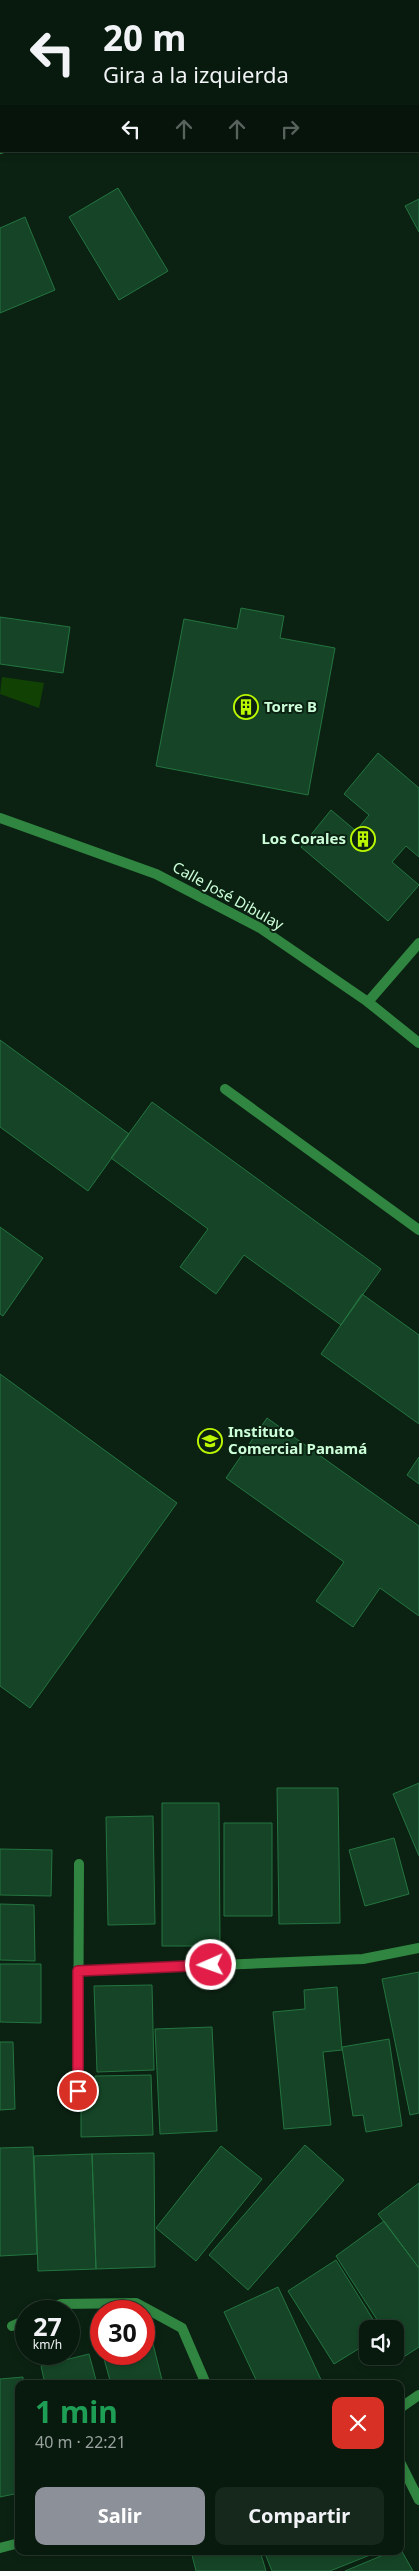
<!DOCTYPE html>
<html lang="es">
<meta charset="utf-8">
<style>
body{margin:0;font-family:"Noto Sans",sans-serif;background:#16271c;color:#f1f3f6;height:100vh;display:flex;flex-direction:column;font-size:19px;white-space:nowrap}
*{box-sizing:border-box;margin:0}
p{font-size:16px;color:#98a19e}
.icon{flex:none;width:28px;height:28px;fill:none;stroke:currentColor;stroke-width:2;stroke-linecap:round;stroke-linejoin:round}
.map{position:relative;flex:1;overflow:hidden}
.panel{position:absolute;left:15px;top:2380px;width:389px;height:175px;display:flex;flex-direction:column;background:#081a0e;border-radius:10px;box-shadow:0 2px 8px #0003,0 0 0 1px #29382e}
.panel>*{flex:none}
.hud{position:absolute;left:0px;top:0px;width:420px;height:152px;box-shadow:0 2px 8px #0003,0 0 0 1px #29382e;background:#081a0e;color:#f1f3f6;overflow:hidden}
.buttons{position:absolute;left:359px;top:2320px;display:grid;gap:10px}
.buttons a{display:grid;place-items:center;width:45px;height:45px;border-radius:10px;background:#081a0e;box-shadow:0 2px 8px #0003,0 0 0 1px #29382e;font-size:25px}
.speed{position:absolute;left:15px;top:2300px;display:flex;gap:10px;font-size:25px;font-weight:700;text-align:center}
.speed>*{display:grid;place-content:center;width:65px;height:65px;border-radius:50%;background:#081a0e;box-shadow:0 2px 8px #0003,0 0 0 1px #29382e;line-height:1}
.speed small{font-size:12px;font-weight:400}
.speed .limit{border:8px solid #d22;background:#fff;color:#111}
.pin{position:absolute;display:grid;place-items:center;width:42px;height:42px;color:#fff;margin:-21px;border:2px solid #fff;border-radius:50%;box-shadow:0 1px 5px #0007}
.me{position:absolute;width:55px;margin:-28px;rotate:268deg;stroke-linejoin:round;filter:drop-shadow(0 0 4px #0008)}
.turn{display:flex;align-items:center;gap:18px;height:105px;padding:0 20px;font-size:22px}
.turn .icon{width:65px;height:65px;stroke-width:2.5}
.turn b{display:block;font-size:35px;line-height:42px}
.lanes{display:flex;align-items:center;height:48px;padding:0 20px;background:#0003;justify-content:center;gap:25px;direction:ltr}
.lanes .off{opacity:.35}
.round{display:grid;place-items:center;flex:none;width:52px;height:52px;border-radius:10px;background:#16271c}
.head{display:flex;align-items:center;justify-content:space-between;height:85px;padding:0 20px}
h1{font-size:30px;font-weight:700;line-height:38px;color:#1e9e55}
.button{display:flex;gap:10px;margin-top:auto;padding:10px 20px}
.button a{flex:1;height:58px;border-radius:10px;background:#8c9099;color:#fff;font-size:20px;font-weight:700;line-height:58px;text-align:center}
.button a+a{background:#16271c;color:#f1f3f6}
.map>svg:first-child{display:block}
.water{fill:#114204}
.building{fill:#154526;stroke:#247440}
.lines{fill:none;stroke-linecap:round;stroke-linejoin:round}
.lane{stroke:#308640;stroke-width:10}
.street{stroke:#308640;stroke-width:10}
.route-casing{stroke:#92132f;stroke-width:12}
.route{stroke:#e11d48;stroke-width:9}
.labels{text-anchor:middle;stroke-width:4;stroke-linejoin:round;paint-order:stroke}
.poi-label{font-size:15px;font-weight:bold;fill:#ccffd9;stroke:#0b2212;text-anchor:start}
.street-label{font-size:15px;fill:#ccffd9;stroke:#0b2212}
</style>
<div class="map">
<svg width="419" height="2571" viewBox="0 0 419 2571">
<rect width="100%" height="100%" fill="#0b2212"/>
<path class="water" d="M 2,677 L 44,683 L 39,708 L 0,694 Z"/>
<path class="building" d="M 118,188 L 168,271 L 119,300 L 69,217 Z
M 419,199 L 419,232 L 405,206 Z
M 25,217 L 55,290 L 0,313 L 0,228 Z
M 241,608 L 284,616 L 280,638 L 335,648 L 308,795 L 156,766 L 184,619 L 237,629 Z
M 0,617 L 70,627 L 63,673 L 0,664 Z
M 378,753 L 419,788 L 419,857 L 406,846 L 392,862 L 419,885 L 388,921 L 301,847 L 331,810 L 356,831 L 369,815 L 344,794 Z
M 0,1040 L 129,1134 L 88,1191 L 0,1127 Z
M 152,1102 L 381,1269 L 341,1325 L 244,1255 L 216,1294 L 180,1267 L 208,1229 L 111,1158 Z
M 0,1227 L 43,1258 L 3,1316 L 0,1314 Z
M 362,1294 L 419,1335 L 419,1424 L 321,1354 Z
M 0,1374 L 177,1503 L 30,1708 L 0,1686 Z
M 267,1418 L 419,1526 L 419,1616 L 380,1588 L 353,1627 L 316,1601 L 344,1562 L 226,1478 Z
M 419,1457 L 419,1484 L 407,1475 Z
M 419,1783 L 419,1856 L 393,1794 Z
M 277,1788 L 338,1788 L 340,1923 L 279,1924 Z
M 162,1803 L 219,1803 L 220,1946 L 162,1946 Z
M 153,1816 L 155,1924 L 108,1925 L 106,1817 Z
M 224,1823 L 272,1823 L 272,1916 L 224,1916 Z
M 394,1838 L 409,1894 L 365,1906 L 349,1850 Z
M 0,1849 L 52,1850 L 51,1896 L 0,1895 Z
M 0,1904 L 34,1905 L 35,1961 L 0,1960 Z
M 0,1964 L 41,1964 L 41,2023 L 0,2022 Z
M 419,1972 L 419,2113 L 410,2115 L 382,1979 Z
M 152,1985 L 154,2070 L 97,2072 L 94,1986 Z
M 337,1987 L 342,2050 L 323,2052 L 331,2125 L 284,2129 L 273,2012 L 305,2009 L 304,1990 Z
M 212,2027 L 217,2131 L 160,2134 L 155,2029 Z
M 389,2039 L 402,2126 L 366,2132 L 363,2115 L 353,2116 L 342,2047 Z
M 0,2042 L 13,2042 L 15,2109 L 0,2110 Z
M 151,2075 L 153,2135 L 81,2137 L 81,2104 L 95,2104 L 95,2076 Z
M 305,2145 L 344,2180 L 248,2290 L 209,2255 Z
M 221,2146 L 262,2179 L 196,2261 L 156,2228 Z
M 33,2147 L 37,2254 L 0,2256 L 0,2148 Z
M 154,2153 L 155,2267 L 96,2269 L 92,2154 Z
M 92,2154 L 96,2269 L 38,2271 L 34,2156 Z
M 419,2183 L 419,2268 L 378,2214 Z
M 384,2221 L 419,2268 L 419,2347 L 402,2358 L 395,2347 L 395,2329 L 383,2329 L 336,2256 Z
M 336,2260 L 379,2329 L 368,2329 L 368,2343 L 334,2364 L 288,2291 Z
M 278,2287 L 323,2384 L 258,2384 L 224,2312 Z
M 144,2339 L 152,2340 L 163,2384 L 111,2384 L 104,2359 L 117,2356 L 116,2354 L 144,2354 Z
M 89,2354 L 97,2384 L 45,2384 L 41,2366 Z
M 23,2377 L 23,2384 L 19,2384 L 19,2493 L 0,2497 L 0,2379 Z
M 400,2548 L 413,2571 L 345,2571 L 393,2551 L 400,2551 Z
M 191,2551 L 260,2551 L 266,2571 L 196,2571 Z
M 264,2551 L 368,2551 L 370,2555 L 330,2571 L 272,2571 Z"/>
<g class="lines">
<path class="lane" d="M 368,1002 L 419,943
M 225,1089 L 419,1230"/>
<path class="street" d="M 160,1 L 160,0
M 0,149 L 1,149
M 0,818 L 156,874 L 260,928 L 368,1002 L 419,1043
M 79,1971 L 363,1959 L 419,1948
M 78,2091 L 79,1864
M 46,2311 L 61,2304 L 136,2303 L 182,2328 L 206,2384
M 12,2326 L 26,2320
M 400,2408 L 419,2395
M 400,2462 L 419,2500
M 0,2548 L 19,2543"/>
</g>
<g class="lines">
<defs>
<path id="route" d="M 78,2091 L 78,1971 L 211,1965"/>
</defs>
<use href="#route" class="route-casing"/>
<use href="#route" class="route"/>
</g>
<defs>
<symbol id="building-ring" viewBox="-11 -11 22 22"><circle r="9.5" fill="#0b2212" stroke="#baf700" stroke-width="1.5"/><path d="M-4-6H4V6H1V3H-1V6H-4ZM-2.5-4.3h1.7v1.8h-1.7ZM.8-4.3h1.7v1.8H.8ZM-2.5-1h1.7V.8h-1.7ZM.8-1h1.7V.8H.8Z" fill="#baf700"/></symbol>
<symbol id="school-ring" viewBox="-11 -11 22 22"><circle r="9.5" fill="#0b2212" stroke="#baf700" stroke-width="1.5"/><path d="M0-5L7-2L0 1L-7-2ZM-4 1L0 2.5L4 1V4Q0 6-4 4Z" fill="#baf700"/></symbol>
</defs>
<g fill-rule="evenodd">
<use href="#building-ring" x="232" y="693" width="28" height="28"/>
<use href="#building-ring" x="349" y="825" width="28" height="28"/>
<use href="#school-ring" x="196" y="1427" width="28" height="28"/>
</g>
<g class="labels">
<g class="poi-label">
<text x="264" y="712">Torre B</text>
<text x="346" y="844" text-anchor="end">Los Corales</text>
<text x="228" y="1437">Instituto<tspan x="228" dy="17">Comercial Panamá</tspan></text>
</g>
<g class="street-label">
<text transform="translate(228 896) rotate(29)" y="5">Calle José Dibulay</text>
</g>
</g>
</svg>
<div class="buttons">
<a><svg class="icon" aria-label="sound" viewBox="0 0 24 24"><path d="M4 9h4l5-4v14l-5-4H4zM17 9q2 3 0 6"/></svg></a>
</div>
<div class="speed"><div>27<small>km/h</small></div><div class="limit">30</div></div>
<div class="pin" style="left:78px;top:2091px;background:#d93025"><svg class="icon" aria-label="arrive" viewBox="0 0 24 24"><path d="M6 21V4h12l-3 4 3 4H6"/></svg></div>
<svg class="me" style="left:211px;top:1965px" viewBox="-20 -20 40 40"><circle r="17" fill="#e11d48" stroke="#fff" stroke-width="3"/><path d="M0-11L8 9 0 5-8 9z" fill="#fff"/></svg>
<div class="hud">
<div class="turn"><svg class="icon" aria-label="left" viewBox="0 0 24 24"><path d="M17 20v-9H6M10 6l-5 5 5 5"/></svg><div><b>20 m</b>Gira a la izquierda</div></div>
<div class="lanes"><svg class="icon" aria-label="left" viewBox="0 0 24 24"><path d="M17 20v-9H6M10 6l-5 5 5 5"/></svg><svg class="icon off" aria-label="ahead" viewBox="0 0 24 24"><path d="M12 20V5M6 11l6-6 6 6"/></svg><svg class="icon off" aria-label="ahead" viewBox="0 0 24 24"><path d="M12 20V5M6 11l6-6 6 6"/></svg><svg class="icon off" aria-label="right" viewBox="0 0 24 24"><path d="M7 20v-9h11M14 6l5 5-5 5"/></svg></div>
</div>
<section class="panel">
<div class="head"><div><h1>1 min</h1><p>40 m · 22:21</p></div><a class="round" style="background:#d93025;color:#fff"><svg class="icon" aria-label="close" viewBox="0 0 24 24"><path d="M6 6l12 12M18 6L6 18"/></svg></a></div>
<div class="button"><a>Salir</a><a>Compartir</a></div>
</section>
</div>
